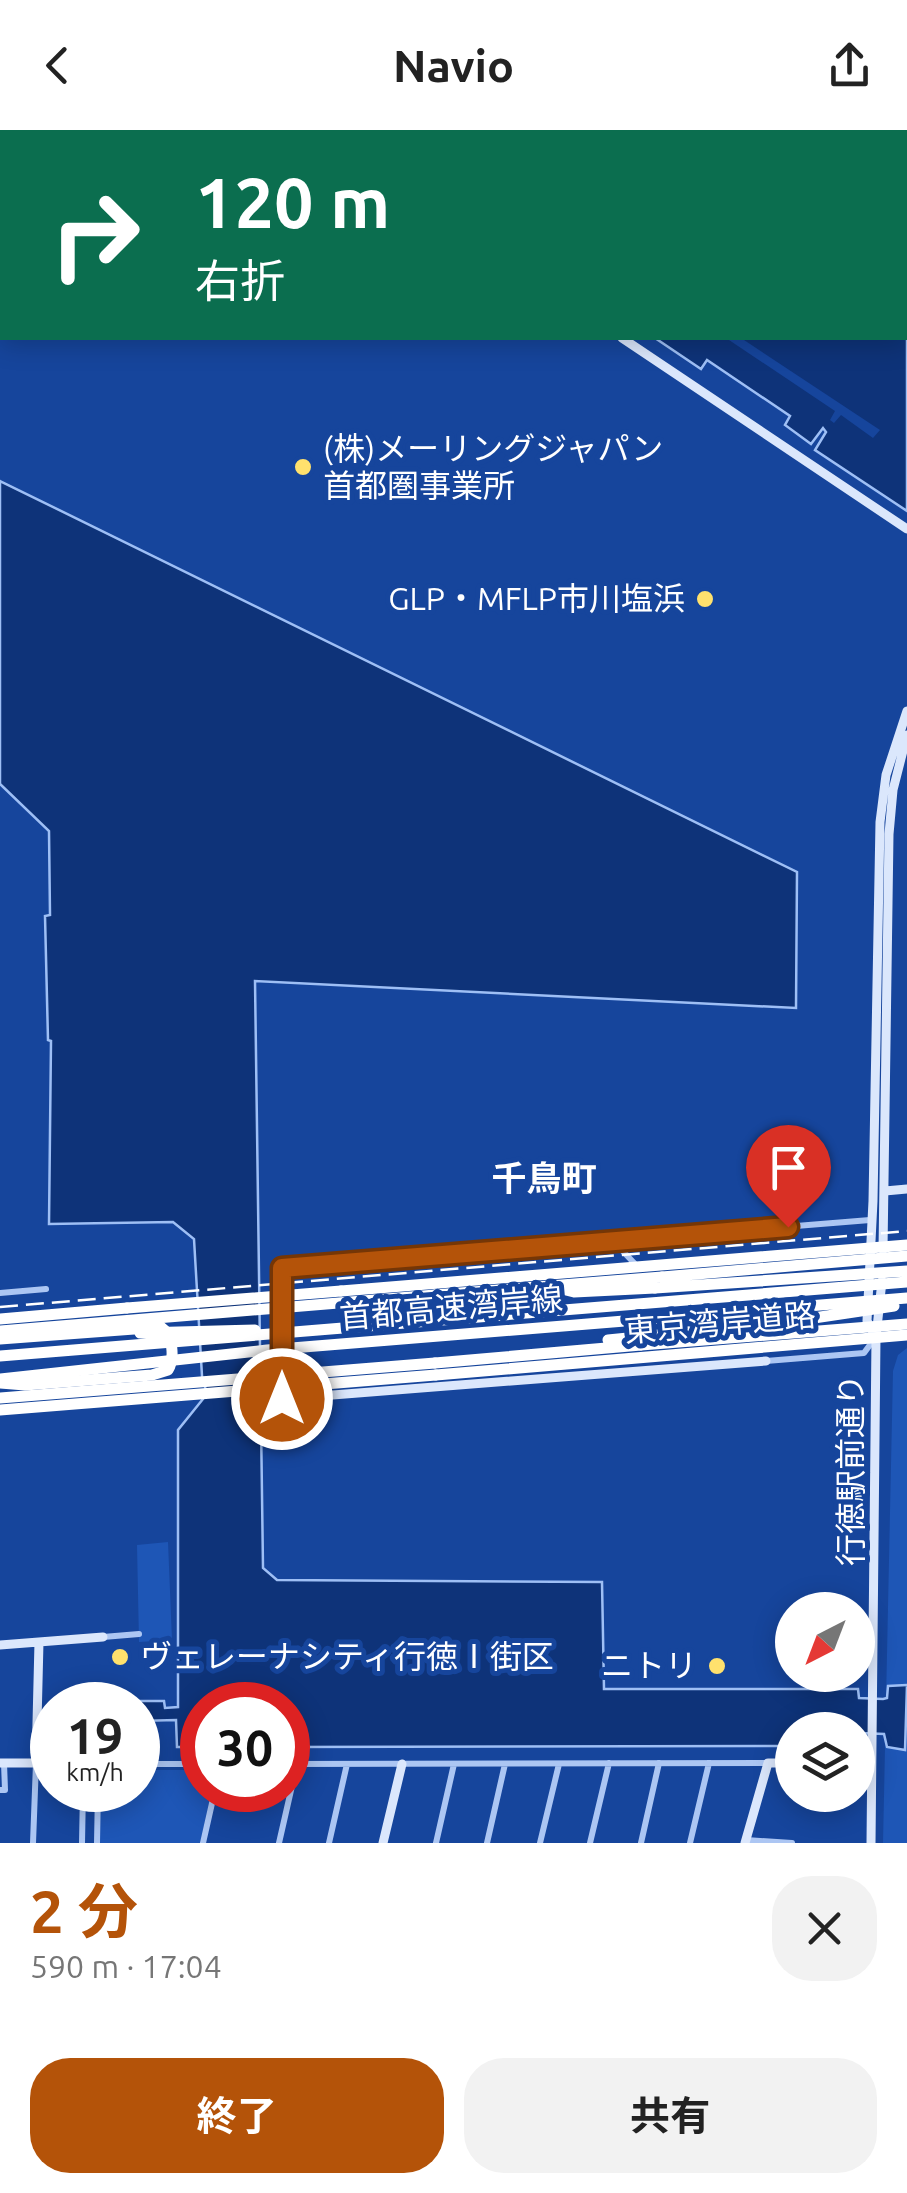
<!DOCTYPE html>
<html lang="ja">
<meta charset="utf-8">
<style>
body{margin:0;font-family:Ubuntu,"Noto Sans JP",sans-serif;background:#f2f2f2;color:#222;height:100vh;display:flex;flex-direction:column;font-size:38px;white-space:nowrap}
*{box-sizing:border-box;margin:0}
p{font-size:32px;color:#767676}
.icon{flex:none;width:55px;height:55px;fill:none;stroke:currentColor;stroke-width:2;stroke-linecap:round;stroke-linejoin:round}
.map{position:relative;height:1713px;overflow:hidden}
.details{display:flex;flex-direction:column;background:#fff;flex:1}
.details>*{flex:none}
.guide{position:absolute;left:0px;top:0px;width:908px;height:210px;box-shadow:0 5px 25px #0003;background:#0b6e4f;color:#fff;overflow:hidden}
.needle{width:65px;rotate:222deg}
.tools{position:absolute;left:775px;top:1462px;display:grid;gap:20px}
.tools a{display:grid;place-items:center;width:100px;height:100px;border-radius:50%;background:#fff;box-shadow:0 5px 25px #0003;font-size:50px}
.speed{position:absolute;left:30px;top:1552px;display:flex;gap:20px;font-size:50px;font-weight:700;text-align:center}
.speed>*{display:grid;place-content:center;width:130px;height:130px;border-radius:50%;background:#fff;box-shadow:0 5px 25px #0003;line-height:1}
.speed small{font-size:25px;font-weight:400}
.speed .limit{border:15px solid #d22;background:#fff;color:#111}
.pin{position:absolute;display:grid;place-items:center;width:85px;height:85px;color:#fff;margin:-102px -42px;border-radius:50% 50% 50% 0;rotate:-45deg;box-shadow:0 0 10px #0007}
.pin .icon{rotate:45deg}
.me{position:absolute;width:110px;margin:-55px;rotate:0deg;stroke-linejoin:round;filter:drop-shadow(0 0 8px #0008)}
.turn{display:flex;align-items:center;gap:35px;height:210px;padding:0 30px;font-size:45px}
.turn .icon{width:130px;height:130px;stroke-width:2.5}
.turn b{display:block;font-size:70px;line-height:85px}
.round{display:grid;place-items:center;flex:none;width:105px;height:105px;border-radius:40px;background:#f2f2f2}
.headline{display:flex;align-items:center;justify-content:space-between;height:170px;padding:0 30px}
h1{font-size:60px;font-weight:700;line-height:75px;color:#b45309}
.action{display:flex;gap:20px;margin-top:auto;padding:20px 30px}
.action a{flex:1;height:115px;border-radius:40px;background:#b45309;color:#fff;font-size:40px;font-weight:700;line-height:115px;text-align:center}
.action a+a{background:#f2f2f2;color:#222}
header{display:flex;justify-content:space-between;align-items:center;height:130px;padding:0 30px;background:#fff;font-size:45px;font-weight:700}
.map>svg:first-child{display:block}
.green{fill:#1e56b6}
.water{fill:#0e3379;stroke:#9ebff5;stroke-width:2.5}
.pier{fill:#16459c}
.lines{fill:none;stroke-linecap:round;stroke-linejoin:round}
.street{stroke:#acc6f3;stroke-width:6}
.secondary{stroke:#dbe7fc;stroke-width:9}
.highway{stroke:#fff;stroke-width:11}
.rail{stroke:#fff;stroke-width:2.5;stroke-dasharray:18 8;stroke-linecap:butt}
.highway-bridge{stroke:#fff;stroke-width:11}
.route-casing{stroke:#753606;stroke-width:25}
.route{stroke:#b45309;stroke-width:18}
.poi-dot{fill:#ffe16d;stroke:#16459c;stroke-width:4}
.labels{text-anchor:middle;stroke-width:10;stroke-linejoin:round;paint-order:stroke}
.poi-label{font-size:32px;fill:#fff;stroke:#16459c;text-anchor:start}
.street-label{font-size:32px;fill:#fff;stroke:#16459c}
.neighbourhood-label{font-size:35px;font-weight:bold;fill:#fff;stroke:#16459c}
</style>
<header><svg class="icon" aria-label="back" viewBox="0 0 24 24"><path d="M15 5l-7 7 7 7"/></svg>Navio<svg class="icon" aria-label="share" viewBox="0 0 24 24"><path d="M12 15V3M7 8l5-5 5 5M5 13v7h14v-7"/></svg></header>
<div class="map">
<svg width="907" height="1713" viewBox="0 0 907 1713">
<rect width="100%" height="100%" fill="#16459c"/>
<path class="green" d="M 907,1218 L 907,1713 L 883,1713 L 893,1241 L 898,1225 Z
M 168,1412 L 172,1510 L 139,1512 L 137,1415 Z
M 138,1640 L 202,1640 L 202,1660 L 212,1660 L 200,1713 L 99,1713 L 101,1660 L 138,1660 Z"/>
<path class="water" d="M 429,0 L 907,0 L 907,381 L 815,320 L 826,302 L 823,298 L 811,314 L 785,295 L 790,286 L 707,230 L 701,239 L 655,208 L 905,208 L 905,2 Z
M 0,351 L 797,742 L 796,878 L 255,851 L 263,1438 L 277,1450 L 602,1452 L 604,1559 L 858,1559 L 859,1568 L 883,1569 L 887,1568 L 888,1556 L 907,1555 L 905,1620 L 887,1617 L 884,1604 L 861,1603 L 858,1609 L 858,1600 L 792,1600 L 792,1616 L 288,1617 L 288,1575 L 202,1575 L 202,1617 L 177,1617 L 176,1590 L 138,1591 L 138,1575 L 100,1575 L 101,1571 L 164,1571 L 165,1578 L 178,1577 L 178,1300 L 207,1264 L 202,1246 L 194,1109 L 173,1092 L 49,1094 L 51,911 L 48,910 L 45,786 L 50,785 L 49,701 L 0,654 Z"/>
<path class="pier" d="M 726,208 L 741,208 L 880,300 L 873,308 L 841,285 L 834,293 L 830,290 L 835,281 Z"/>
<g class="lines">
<path class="street" d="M 614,1112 L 636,1135
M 0,1163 L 46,1159
M 766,1231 L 864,1223 L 875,1208
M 282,1246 L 282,1138 L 870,1090
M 264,1270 L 282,1268
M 103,1507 L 139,1504
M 138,1634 L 202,1634
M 288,1634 L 768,1633
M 0,1660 L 5,1660 L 4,1633
M 746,1710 L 792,1713
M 33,1713 L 36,1633 L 52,1633
M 82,1713 L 83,1660
M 97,1713 L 98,1660
M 203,1713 L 215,1660
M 279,1713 L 297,1634
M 329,1713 L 347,1634
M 436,1713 L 454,1634
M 487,1713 L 505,1634
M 540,1713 L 559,1634
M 590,1713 L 609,1633
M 641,1713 L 659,1633
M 690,1713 L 709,1633"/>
<path class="secondary" d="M 315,0 L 319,2
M 622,208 L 907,399
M 885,1061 L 907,1059
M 883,1120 L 889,704 L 893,660 L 907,605
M 873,1202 L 867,1191 L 873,1071 L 880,692 L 886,645 L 907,581
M 282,1269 L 766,1231
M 0,1515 L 103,1507
M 0,1633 L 36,1633 L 39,1512
M 383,1713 L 402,1634
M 745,1713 L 768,1633 L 792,1633
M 871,1713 L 876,1207 L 882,1151"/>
<path class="highway" d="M 558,1158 L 574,1162 L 655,1158
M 341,1161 L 907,1115
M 435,1165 L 662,1147
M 0,1189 L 127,1178
M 0,1209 L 161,1197 C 173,1205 175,1228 168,1240 L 152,1245 L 25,1255 L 0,1253
M 435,1233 L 641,1215
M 436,1245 L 907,1205"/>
<path class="rail" d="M 0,1177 L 907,1101"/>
<path class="highway-bridge" d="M 662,1147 L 907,1126
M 655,1158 L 907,1141
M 127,1178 L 341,1161
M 0,1201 L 435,1165
M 140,1203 L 255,1200
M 608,1210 L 787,1192 L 894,1176
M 641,1215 L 907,1194
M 0,1226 L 907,1152
M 0,1249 L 267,1220 L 907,1168
M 0,1268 L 435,1233
M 0,1280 L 436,1245"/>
</g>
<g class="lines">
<defs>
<path id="route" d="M 282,1269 L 282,1138 L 788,1097"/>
</defs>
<use href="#route" class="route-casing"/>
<use href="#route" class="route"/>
</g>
<g class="poi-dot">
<circle cx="303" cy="337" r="10"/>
<circle cx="705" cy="469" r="10"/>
<circle cx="120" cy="1527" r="10"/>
<circle cx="717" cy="1536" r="10"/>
</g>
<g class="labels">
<g class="poi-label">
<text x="323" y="330">(株)メーリングジャパン<tspan x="323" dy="37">首都圏事業所</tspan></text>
<text x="685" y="480" text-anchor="end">GLP・MFLP市川塩浜</text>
<text x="140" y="1538">ヴェレーナシティ行徳Ⅰ街区</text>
<text x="697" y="1547" text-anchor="end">ニトリ</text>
</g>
<g class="street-label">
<text transform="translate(451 1178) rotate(-5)" y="11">首都高速湾岸線</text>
<text transform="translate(720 1193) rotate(-5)" y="11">東京湾岸道路</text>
<text transform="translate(851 1340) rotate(-90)" y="11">行徳駅前通り</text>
</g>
<g class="neighbourhood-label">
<text x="544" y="1061">千鳥町</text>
</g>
</g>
</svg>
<div class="tools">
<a><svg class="needle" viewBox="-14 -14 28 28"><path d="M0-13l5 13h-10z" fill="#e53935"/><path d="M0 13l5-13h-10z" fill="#767676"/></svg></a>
<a><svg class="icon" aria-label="layers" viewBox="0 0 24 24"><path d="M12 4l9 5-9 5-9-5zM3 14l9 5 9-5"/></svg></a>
</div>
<div class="speed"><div>19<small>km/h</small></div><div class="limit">30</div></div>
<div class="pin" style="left:788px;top:1097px;background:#d93025"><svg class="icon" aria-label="arrive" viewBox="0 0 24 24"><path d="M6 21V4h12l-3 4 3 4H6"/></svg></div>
<svg class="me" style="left:282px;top:1269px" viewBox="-20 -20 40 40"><circle r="17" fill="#b45309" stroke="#fff" stroke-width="3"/><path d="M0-11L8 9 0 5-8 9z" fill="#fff"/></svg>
<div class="guide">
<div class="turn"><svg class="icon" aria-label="right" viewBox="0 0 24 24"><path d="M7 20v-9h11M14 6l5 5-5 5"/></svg><div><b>120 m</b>右折</div></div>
</div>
</div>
<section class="details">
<div class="headline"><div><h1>2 分</h1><p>590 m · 17:04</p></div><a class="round"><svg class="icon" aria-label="close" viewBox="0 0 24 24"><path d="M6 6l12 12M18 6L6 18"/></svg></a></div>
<div class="action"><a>終了</a><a>共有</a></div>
</section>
